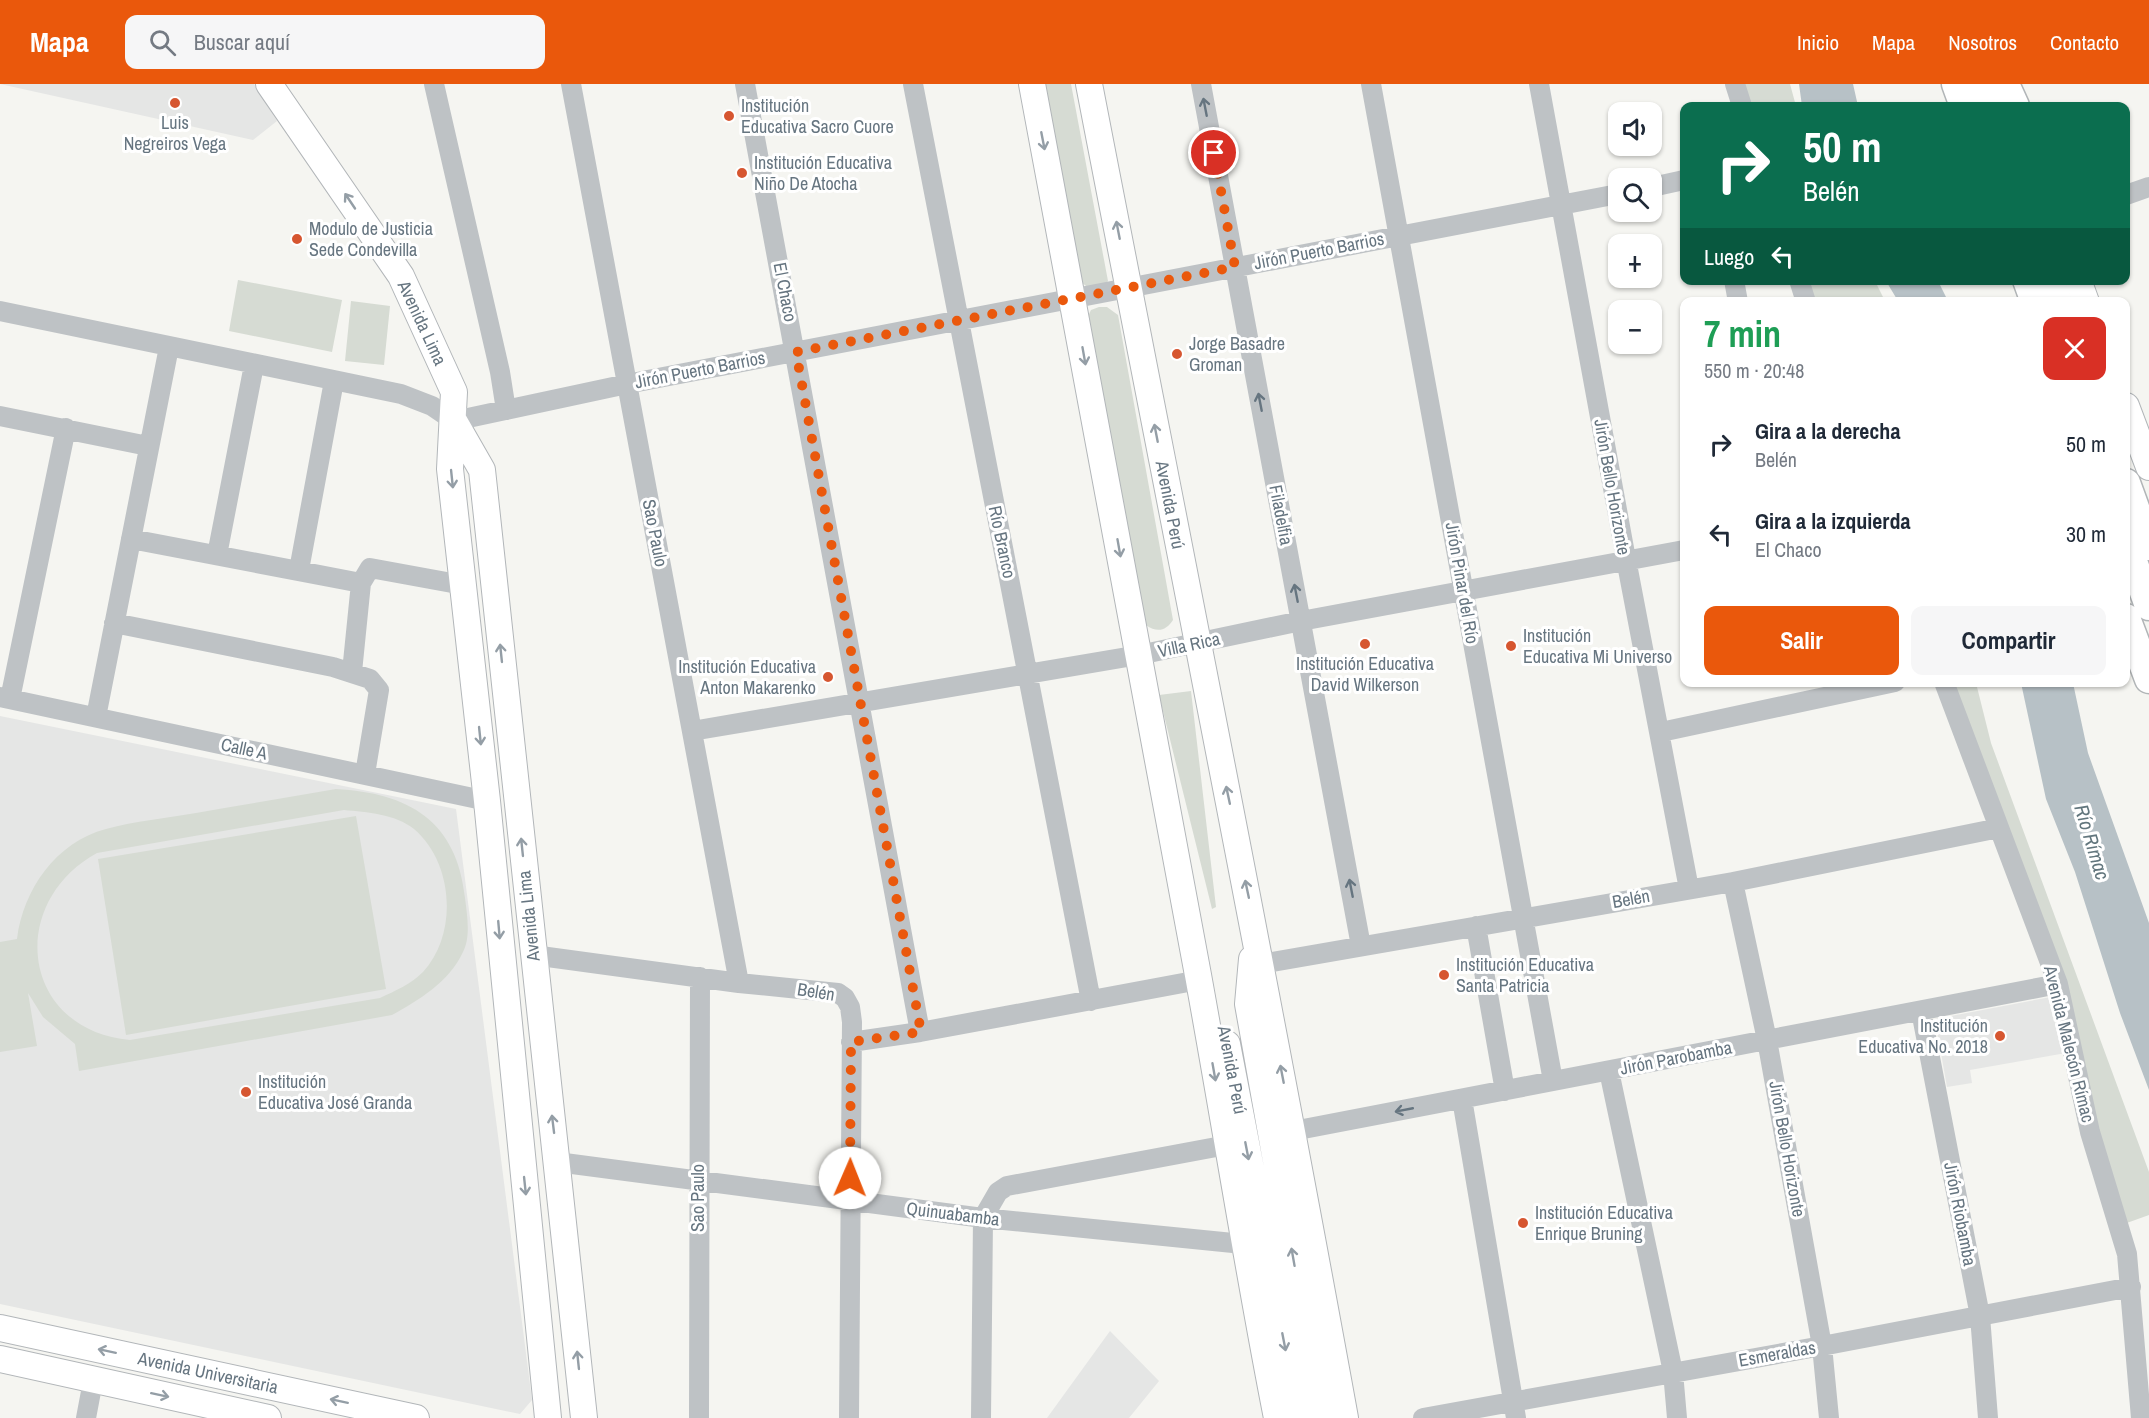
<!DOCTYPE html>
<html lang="es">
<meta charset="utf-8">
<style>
body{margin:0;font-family:"Archivo Narrow",sans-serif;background:#f6f6f7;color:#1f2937;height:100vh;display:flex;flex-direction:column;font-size:22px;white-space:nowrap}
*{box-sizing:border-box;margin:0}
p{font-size:20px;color:#747a83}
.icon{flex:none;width:33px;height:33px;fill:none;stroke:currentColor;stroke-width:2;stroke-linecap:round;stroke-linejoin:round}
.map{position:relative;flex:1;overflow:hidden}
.panel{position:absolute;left:1680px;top:213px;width:450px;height:390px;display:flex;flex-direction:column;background:#fff;border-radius:12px;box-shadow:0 2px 4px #0004}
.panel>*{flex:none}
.guide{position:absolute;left:1680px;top:18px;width:450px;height:183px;border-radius:12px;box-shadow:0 2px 4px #0004;background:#0b6e4f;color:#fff;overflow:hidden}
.buttons{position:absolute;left:1608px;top:18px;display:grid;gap:12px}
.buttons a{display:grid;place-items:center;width:54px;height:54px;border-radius:12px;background:#fff;box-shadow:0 2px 4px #0004;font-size:30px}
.pin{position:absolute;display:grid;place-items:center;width:51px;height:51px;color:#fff;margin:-26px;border:3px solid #fff;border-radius:50%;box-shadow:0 2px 6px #0007}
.me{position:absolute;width:66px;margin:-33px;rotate:1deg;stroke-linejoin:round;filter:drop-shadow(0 0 4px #0008)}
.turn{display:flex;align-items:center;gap:21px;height:126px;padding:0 24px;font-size:27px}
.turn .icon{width:78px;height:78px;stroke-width:2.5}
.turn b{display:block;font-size:42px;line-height:51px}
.then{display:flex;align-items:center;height:57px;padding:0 24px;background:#0003;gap:12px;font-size:22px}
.round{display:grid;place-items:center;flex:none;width:63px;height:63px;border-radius:12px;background:#f6f6f7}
.head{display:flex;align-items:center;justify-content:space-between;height:102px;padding:0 24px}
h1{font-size:36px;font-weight:700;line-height:45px;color:#1e9e55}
.button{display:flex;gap:12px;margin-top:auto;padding:12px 24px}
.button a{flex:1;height:69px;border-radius:12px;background:#ea580c;color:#fff;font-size:24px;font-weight:700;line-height:69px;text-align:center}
.button a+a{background:#f6f6f7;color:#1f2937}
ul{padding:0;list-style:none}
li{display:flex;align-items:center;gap:18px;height:90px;padding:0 24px}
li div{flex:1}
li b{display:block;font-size:22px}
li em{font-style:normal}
header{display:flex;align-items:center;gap:36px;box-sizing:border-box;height:84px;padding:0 30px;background:#ea580c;color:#fff}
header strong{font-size:28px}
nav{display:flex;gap:33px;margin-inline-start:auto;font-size:21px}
.search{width:420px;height:54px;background:#f6f6f7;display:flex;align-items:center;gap:15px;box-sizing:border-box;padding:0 21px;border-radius:12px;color:#747a83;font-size:22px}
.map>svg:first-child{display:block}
.built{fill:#e5e6e5}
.green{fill:#d6dbd3;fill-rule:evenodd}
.water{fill:#b7c1c6}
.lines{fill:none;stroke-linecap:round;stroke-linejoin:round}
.major-casing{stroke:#b2b6b9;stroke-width:28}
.highway-casing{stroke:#b1b5b7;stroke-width:31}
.minor{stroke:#bec2c5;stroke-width:20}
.major{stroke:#fff;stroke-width:26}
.highway{stroke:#fff;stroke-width:28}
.oneway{stroke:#667580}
.oneway2{stroke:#949ea6}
.route{stroke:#ea580c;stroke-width:10;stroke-dasharray:0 18}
.poi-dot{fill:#d65630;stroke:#fff;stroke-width:2}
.labels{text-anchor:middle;stroke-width:6;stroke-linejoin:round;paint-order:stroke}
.poi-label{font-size:18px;fill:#667580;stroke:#fff;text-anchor:start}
.street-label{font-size:18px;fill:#667580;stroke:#fff}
.water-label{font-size:20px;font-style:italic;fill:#62767d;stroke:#fff}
</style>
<header>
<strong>Mapa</strong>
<div class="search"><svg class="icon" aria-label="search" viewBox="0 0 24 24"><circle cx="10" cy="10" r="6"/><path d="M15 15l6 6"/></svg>Buscar aquí</div>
<nav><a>Inicio</a><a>Mapa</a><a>Nosotros</a><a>Contacto</a></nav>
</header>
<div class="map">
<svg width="2149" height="1334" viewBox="0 0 2149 1334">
<rect width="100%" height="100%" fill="#f5f5f1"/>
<path class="built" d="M 0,0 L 254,0 L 277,37 L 253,56 Z
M 0,632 L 456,725 L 532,1316 L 520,1330 L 0,1220 Z
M 2056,912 L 2066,969 L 1970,986 L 1972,999 L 1947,1003 L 1935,935 Z
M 1110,1247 L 1159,1297 L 1129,1334 L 1047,1334 Z"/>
<path class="green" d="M 1043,0 L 1071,0 L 1108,197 L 1105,201 L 1090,205 L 1081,198 Z
M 1740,0 L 1790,0 L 1796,22 L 1747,22 Z
M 238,196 L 342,216 L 332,268 L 229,247 Z
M 1805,197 L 1875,197 L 1885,217 L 1812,217 Z
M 351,217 L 390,222 L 384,281 L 345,277 Z
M 1099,223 L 1107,223 L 1118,231 L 1173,536 C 1166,547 1157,549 1146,541 L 1087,234 L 1091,226 Z
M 1950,599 L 1976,599 L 1991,659 L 2149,1088 L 2149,1131 L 2124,1140 Z
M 1191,607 L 1216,823 L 1212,825 L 1159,611 Z
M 336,705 C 408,709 457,736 465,814 C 467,830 471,853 463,868 C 449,898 419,916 392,931 L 79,987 L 75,960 L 43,933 L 28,909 L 37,962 L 0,968 L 0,858 L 17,855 C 23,806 56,758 106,745 C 135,737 167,734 196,729 C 243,721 290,713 336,705 ZM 344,726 C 367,728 395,730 414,745 C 454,779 458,850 423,888 C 411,900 395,907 380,914 L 130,956 C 21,946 6,819 97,769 Z
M 356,732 L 386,905 L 126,951 L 98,775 Z"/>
<path class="water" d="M 1799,0 L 1853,0 L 1858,22 L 1802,22 Z
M 1886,197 L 1938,197 L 1948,217 L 1898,217 Z
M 2021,599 L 2073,599 L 2088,669 L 2149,839 L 2149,1006 L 2120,929 L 2075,788 L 2046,715 Z"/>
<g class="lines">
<defs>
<path id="major" d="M 269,0 L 401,192 L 454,308 L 450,385 L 487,717 L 548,1334
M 1032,0 C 1089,297 1144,594 1198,891 C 1225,1039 1248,1187 1277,1334
M 1089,0 C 1175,445 1264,888 1345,1334
M 2078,196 L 2086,218
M 2126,322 L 2149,383
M 454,337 L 482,386 L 584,1334
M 1252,875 L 1248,920 L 1322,1334
M 1227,960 L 1299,1334
M 0,1244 L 416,1334
M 0,1275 L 268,1334"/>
<path id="highway" d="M 1956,0 L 1964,22
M 1980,0 L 1987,22
M 2005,0 L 2015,22
M 2027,196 L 2035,218
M 2050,196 L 2058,218
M 2126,399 L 2149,462
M 2126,458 L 2149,522
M 2126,534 L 2149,595"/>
</defs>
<use href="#major" class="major-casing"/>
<use href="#highway" class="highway-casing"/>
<path class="minor" d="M 434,0 L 500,288 L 506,326
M 571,0 L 739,899
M 745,0 L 920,948
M 913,0 C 970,306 1033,611 1091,917
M 1201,0 L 1361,862
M 1371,0 L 1553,997
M 1539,0 L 1626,475 L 1689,805
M 1735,0 L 1742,22
M 1652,103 L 1684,96
M 2126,111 L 2149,103
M 1734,196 L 1738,218
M 1799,196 L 1806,218
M 0,227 L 401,310 L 432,322 L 454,337 L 627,300 L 1618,110
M 0,332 L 148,362
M 131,455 L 361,499
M 217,471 L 254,281
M 299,486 L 334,297
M 114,539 L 333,583 L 370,595 L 379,606 L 365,690
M 352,588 L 361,499 L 370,484 L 463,501
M 1944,598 L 2058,900 L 2090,1048 L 2127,1170 L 2141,1334
M 0,613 L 487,717
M 10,615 L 66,344
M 96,633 L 169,263
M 692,647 L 1139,571 L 1301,537 L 1684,466
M 1661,648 L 1895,598
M 1733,798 L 1767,956 L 1822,1262 L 1829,1334
M 1476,842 L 1505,1007
M 533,871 L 739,899 L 838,909 L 845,914 L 850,923 L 852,938 L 849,1334
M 1261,880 L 1733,798 L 1999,744
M 1921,927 L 1980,1232 L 1988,1334
M 851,958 L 920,948 L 1199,896
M 1609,987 L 1673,1288 L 1677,1334
M 1462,1015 L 1516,1334
M 1293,1047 L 2058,900
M 557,1078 L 983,1134 L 1243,1160
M 86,1334 L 93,1297
M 699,1334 L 700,893
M 981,1334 L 983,1134 L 998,1108 L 1007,1102 L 1227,1061
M 1423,1334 L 1822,1262 L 2131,1203"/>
<use href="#major" class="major"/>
<use href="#highway" class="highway"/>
</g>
<defs><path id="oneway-shaft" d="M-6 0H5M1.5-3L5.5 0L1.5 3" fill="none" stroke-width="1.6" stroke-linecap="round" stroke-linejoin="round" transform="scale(1.5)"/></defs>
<g class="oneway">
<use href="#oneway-shaft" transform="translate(1205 23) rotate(-101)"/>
<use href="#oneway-shaft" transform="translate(1260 318) rotate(-101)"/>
<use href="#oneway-shaft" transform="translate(1296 509) rotate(-101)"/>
<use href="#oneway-shaft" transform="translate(1351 804) rotate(-101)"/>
<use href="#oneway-shaft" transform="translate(1404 1026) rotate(169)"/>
</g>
<g class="oneway2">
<use href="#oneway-shaft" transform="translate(1043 57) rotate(79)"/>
<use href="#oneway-shaft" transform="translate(350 117) rotate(-124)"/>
<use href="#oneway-shaft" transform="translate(1118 146) rotate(-101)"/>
<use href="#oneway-shaft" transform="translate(1084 272) rotate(80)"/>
<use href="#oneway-shaft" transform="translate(1156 349) rotate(-101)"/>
<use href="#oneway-shaft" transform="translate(452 395) rotate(84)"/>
<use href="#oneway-shaft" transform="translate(1119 464) rotate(80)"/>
<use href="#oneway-shaft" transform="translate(501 569) rotate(-96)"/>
<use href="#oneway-shaft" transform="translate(480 652) rotate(84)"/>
<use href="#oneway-shaft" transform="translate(1228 711) rotate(-102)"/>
<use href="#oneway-shaft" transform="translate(522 763) rotate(-96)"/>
<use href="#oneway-shaft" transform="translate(1247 805) rotate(-102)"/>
<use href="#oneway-shaft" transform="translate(499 846) rotate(85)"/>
<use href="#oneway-shaft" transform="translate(1214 988) rotate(80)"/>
<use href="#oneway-shaft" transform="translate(1282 990) rotate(-101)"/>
<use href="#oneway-shaft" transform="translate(553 1040) rotate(-97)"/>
<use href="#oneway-shaft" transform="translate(1247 1067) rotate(79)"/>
<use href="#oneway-shaft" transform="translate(525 1102) rotate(84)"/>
<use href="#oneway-shaft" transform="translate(1293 1173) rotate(-100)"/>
<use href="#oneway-shaft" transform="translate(1284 1258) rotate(79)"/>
<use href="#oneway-shaft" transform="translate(107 1267) rotate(-168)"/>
<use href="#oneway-shaft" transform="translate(578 1276) rotate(-96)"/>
<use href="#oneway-shaft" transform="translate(160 1311) rotate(12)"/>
<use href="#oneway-shaft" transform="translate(339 1317) rotate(-168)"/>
</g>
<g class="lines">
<path class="route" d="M 850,1094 L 851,958 L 921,948 L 796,268 L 1235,183 L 1214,69"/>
</g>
<g class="poi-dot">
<circle cx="175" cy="19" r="6"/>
<circle cx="729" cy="32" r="6"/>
<circle cx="742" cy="89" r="6"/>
<circle cx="297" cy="155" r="6"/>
<circle cx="1177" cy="270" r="6"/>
<circle cx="1365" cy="560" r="6"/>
<circle cx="1511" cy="562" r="6"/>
<circle cx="828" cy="593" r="6"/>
<circle cx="1444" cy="891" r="6"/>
<circle cx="2000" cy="952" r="6"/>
<circle cx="246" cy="1008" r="6"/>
<circle cx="1523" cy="1139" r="6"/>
</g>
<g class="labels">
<g class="poi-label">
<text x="741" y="28">Institución<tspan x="741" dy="21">Educativa Sacro Cuore</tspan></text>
<text x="175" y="45" text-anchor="middle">Luis<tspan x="175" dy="21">Negreiros Vega</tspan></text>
<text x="754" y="85">Institución Educativa<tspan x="754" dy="21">Niño De Atocha</tspan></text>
<text x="309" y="151">Modulo de Justicia<tspan x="309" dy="21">Sede Condevilla</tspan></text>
<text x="1189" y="266">Jorge Basadre<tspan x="1189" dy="21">Groman</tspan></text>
<text x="1523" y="558">Institución<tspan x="1523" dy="21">Educativa Mi Universo</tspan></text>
<text x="1365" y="586" text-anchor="middle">Institución Educativa<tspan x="1365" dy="21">David Wilkerson</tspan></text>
<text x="816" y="589" text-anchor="end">Institución Educativa<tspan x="816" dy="21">Anton Makarenko</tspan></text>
<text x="1456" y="887">Institución Educativa<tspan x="1456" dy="21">Santa Patricia</tspan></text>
<text x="1988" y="948" text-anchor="end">Institución<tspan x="1988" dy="21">Educativa No. 2018</tspan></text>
<text x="258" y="1004">Institución<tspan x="258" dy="21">Educativa José Granda</tspan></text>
<text x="1535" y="1135">Institución Educativa<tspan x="1535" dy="21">Enrique Bruning</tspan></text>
</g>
<g class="street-label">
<text transform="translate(1319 167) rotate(-11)" y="6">Jirón Puerto Barrios</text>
<text transform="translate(785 208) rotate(79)" y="6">El Chaco</text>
<text transform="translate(422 239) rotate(65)" y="6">Avenida Lima</text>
<text transform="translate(700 286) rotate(-11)" y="6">Jirón Puerto Barrios</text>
<text transform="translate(1612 403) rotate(80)" y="6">Jirón Bello Horizonte</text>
<text transform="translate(1170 421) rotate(79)" y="6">Avenida Perú</text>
<text transform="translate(1281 431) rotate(79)" y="6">Filadelfia</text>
<text transform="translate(655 449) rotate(79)" y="6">Sao Paulo</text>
<text transform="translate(1002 458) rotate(78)" y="6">Río Branco</text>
<text transform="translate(1462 499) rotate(80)" y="6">Jirón Pinar del Río</text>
<text transform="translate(1189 561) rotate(-12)" y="6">Villa Rica</text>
<text transform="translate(244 665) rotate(12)" y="6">Calle A</text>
<text transform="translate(1631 815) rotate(-10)" y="6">Belén</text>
<text transform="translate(529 832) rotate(-96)" y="6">Avenida Lima</text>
<text transform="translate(816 908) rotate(9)" y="6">Belén</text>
<text transform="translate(2069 960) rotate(76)" y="6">Avenida Malecón Rímac</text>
<text transform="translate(1676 974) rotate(-11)" y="6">Jirón Parobamba</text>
<text transform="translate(1232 986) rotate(79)" y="6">Avenida Perú</text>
<text transform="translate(1787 1065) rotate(80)" y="6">Jirón Bello Horizonte</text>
<text transform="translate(698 1114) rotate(-90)" y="6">Sao Paulo</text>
<text transform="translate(953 1130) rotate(7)" y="6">Quinuabamba</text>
<text transform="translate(1960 1130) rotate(79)" y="6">Jirón Riobamba</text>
<text transform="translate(1777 1270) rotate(-10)" y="6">Esmeraldas</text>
<text transform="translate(208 1289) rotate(12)" y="6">Avenida Universitaria</text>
</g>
<g class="water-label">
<text transform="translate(2092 758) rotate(73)" y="7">Río Rímac</text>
</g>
</g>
</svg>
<div class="buttons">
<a><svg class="icon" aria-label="sound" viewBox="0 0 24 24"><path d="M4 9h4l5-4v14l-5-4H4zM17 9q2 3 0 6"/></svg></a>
<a><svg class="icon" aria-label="search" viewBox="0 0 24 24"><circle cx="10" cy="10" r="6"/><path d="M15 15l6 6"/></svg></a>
<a>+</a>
<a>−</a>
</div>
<div class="pin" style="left:1214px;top:69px;background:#d93025"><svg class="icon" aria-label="arrive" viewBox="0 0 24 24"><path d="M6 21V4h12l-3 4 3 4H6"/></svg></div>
<svg class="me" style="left:850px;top:1094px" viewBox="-20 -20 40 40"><circle r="19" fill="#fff"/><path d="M0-13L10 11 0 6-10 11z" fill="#ea580c"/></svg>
<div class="guide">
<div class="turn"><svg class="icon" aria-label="right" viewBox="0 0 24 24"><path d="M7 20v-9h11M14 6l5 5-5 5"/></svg><div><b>50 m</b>Belén</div></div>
<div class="then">Luego<svg class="icon" aria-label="left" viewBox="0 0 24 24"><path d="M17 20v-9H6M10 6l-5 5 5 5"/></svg></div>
</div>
<section class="panel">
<div class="head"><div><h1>7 min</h1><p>550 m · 20:48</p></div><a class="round" style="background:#d93025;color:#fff"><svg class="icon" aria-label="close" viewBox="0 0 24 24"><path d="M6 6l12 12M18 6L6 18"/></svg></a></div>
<ul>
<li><svg class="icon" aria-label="right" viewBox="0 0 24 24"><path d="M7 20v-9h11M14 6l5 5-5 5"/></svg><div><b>Gira a la derecha</b><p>Belén</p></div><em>50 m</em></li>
<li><svg class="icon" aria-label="left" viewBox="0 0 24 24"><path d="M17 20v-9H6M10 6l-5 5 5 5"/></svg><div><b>Gira a la izquierda</b><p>El Chaco</p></div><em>30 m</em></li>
</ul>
<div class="button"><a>Salir</a><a>Compartir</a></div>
</section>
</div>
